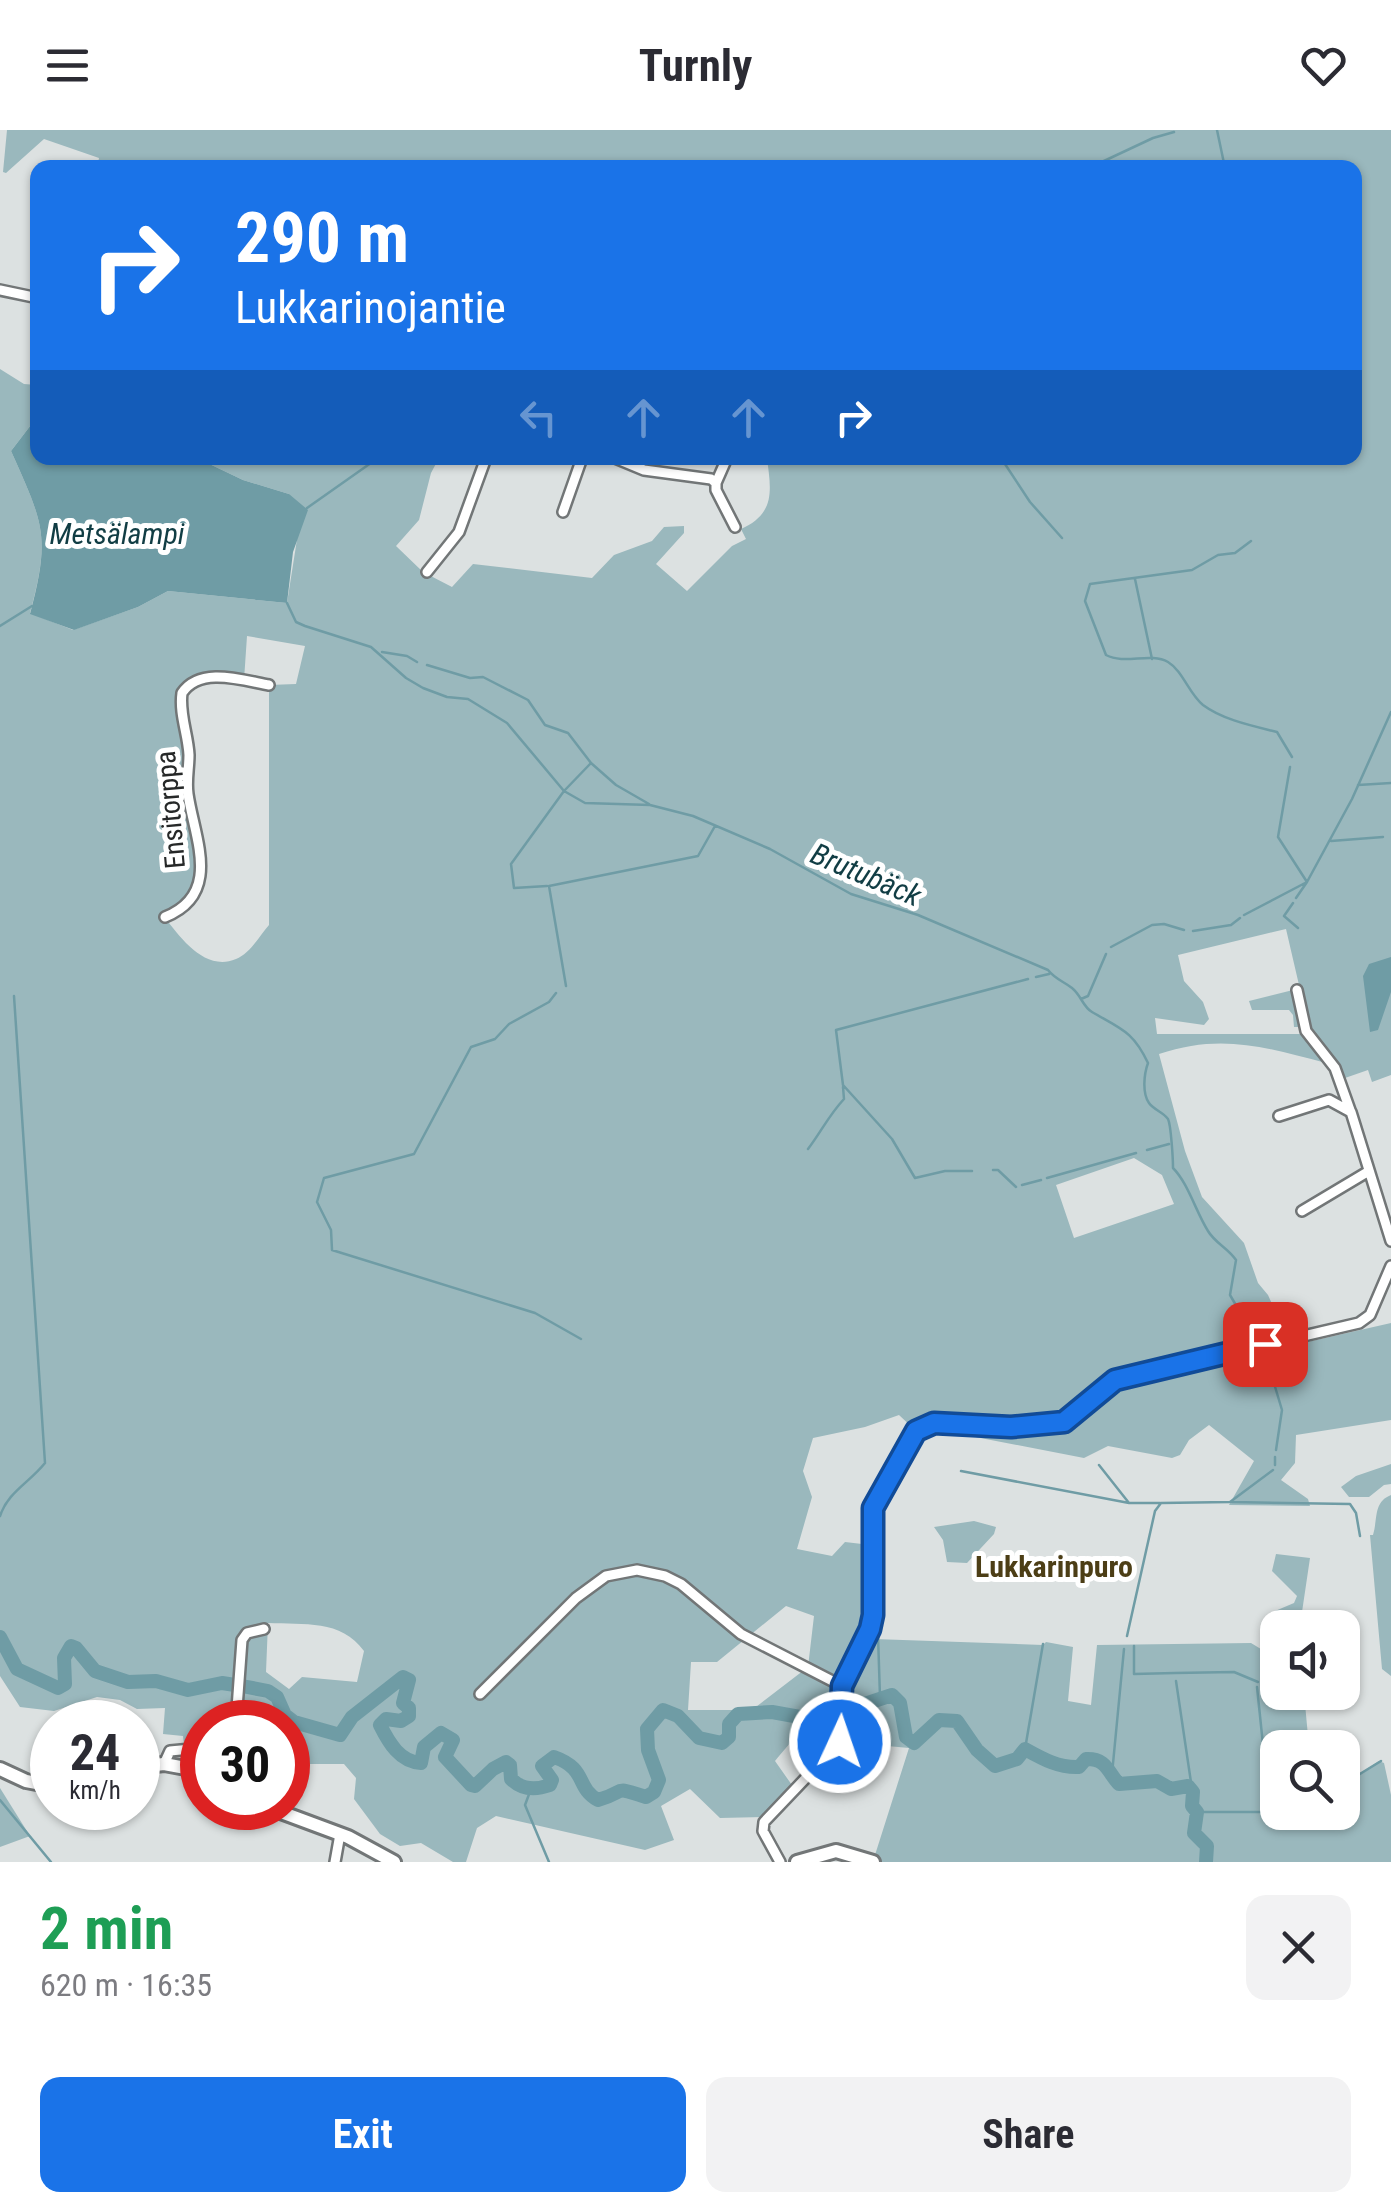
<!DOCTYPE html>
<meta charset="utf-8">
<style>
body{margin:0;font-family:"Roboto Condensed",sans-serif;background:#f2f2f3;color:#2b2b33;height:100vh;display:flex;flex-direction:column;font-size:38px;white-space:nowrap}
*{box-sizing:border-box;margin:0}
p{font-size:32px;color:#7c7c81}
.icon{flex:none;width:55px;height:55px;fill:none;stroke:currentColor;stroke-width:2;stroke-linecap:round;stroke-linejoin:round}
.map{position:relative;height:1732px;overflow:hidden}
.side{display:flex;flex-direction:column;background:#fff;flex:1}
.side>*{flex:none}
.hud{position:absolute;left:30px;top:30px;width:1332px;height:305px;border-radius:20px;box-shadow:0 2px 8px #0004;background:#1a73e8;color:#fff;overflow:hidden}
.buttons{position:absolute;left:1260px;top:1480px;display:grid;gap:20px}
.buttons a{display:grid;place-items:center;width:100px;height:100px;border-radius:20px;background:#fff;box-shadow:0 2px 8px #0004;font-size:50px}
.speed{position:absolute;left:30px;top:1570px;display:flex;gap:20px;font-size:50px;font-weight:700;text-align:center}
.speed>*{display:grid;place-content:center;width:130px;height:130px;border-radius:50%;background:#fff;box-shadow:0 2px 8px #0004;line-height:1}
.speed small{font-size:25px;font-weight:400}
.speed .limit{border:15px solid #d22;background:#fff;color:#111}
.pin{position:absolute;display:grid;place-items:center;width:85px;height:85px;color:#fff;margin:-42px;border-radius:20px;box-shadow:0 5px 15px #0006}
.me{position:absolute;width:110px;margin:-55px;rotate:3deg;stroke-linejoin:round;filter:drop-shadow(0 0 8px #0008)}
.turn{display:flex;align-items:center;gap:35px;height:210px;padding:0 40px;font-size:45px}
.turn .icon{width:130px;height:130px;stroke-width:2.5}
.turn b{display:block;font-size:70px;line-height:85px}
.lanes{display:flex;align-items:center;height:95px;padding:0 40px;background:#0003;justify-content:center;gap:50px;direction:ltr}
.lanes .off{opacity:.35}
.round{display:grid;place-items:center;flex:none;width:105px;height:105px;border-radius:20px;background:#f2f2f3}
.summary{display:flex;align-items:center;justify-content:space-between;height:170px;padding:0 40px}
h1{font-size:60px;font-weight:700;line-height:75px;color:#1e9e55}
.action{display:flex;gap:20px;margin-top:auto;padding:20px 40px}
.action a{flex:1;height:115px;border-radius:20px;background:#1a73e8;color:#fff;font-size:40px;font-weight:700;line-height:115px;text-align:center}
.action a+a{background:#f2f2f3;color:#2b2b33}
header{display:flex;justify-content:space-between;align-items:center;height:130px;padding:0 40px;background:#fff;font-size:45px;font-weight:700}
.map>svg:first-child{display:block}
.green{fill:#9ab8bd;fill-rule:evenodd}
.water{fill:#6f9ca5}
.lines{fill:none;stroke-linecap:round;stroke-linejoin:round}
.stream{stroke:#6f9ca5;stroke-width:2.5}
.river{stroke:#6f9ca5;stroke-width:14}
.street-casing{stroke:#727677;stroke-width:14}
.secondary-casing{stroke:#727677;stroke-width:18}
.street{stroke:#fff;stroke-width:9}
.secondary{stroke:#fff;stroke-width:12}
.route-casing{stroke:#114b97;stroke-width:25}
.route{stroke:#1a73e8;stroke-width:18}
.labels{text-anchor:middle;stroke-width:10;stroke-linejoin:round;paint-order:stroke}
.street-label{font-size:28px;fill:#262828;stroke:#fff}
.water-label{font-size:30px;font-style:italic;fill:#113d44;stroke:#fff}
.neighbourhood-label{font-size:30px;font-weight:bold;fill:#4c3e16;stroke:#fff}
</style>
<header><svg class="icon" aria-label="menu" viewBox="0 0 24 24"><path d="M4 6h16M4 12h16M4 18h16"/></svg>Turnly<svg class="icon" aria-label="heart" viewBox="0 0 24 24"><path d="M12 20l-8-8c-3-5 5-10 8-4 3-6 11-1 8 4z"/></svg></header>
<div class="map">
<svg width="1391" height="1732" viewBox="0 0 1391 1732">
<rect width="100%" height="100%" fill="#dce1e1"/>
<path class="green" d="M 7,0 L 1391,0 L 1391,945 L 1372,952 L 1368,940 L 1345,948 C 1335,929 1319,917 1309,898 L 1286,799 L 1178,825 L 1184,851 L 1203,872 L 1209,889 L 1204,895 L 1155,888 L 1157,904 L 1305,904 L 1326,933 C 1265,917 1221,903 1159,924 L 1185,1021 L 1202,1067 L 1244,1113 L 1258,1153 L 1268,1165 L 1286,1206 L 1266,1208 L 1268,1221 L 1391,1193 L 1391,1290 L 1296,1305 L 1295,1333 L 1281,1350 L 1308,1369 L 1310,1376 L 1229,1375 L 1254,1331 L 1209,1295 L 1189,1310 L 1180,1325 L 1172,1328 L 1108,1316 L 1084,1328 L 934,1299 L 915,1300 L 899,1285 L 865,1297 L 813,1308 L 803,1341 L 812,1367 L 797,1419 L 832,1426 L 845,1412 L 862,1414 L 869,1401 L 870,1484 L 864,1510 L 871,1499 L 874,1509 L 1043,1515 L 1046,1512 L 1073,1517 L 1068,1571 L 1091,1575 L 1097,1515 L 1251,1513 L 1274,1527 L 1277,1523 L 1278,1562 L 1304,1563 L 1309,1617 L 1278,1618 L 1278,1682 L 1342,1682 L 1343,1655 L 1379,1631 L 1384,1633 L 1391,1665 L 1391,1732 L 875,1732 L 875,1725 L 909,1618 L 844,1612 L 814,1638 L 811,1634 L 828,1606 C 797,1599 794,1609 775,1631 L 794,1658 L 763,1687 L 720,1688 L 690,1659 L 661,1676 L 674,1710 L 645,1720 L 496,1686 L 477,1698 L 466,1732 L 453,1732 L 421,1713 L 400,1716 L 380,1704 L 354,1669 L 356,1648 L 344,1634 L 288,1634 L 288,1592 L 202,1592 L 202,1634 L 181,1630 L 185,1623 L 183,1606 L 163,1604 L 165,1578 L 137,1579 L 120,1570 L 97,1567 L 54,1581 L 20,1577 L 0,1546 L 0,239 L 24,254 L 37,255 L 37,287 L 11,321 C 43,393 51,405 30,483 L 73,500 L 138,477 L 168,461 L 287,473 L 298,403 L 289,364 L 243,350 L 197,328 L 439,328 L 431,343 L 419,390 L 396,416 L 423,442 L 452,457 L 473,434 L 592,448 L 614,425 L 652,411 L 664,397 L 684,396 L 684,403 L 656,434 L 687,461 L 732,416 L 746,409 L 741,399 C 776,383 771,360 767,328 L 1355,328 L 1355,38 L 97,38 L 99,28 L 44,9 L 6,43 L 3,42 ZM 247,506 L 305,516 L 296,554 L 269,555 L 269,795 C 260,805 250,824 236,829 C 205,842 181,808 165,788 L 196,760 L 200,711 L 187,651 L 183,559 L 207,547 L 244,550 ZM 1134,1028 L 1162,1045 L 1174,1074 L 1074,1108 L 1056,1055 ZM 786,1476 L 814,1486 L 808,1537 L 752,1580 L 688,1580 L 691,1532 L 717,1532 ZM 268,1493 C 304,1495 341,1489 364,1521 L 357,1552 L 302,1547 L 289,1559 L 266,1542 Z
M 1293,860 L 1303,897 L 1294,897 L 1293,885 L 1289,880 L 1252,880 L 1249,871 Z
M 1391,1334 L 1391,1354 L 1384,1355 L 1369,1367 L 1349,1367 L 1341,1357 L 1356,1346 Z
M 1391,1365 L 1391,1546 L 1382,1539 L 1370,1405 L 1373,1405 C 1378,1389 1373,1372 1391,1365 Z
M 974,1391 L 996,1397 L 994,1404 L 967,1433 L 947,1432 L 943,1410 L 934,1397 Z
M 1276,1424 L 1310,1428 L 1302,1482 L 1303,1497 L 1278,1498 L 1277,1502 L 1266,1495 L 1275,1481 L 1294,1473 L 1297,1466 L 1272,1441 Z
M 0,1658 L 30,1706 L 0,1717 Z"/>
<path class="water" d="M 37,287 L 38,328 L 197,328 L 243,350 L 289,364 L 308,380 L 293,422 L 287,473 L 168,461 L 138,477 L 74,500 L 30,484 C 51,405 43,393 11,321 Z
M 1391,827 L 1391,862 L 1378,900 L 1370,902 L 1363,846 L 1369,834 Z"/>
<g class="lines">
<path class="stream" d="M 1217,0 L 1225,38
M 1089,38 L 1153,8 L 1174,2
M 1001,328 L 1030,372 L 1062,408
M 307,378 L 378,328
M 1251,411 L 1235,423 L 1218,425 L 1192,440 L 1090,454 L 1085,471 L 1106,525 C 1125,535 1150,522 1168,532 C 1183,541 1189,564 1203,575 C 1223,590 1253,596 1277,602 L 1292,627
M 1135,449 L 1152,529
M 287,473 L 296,492 L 305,496 L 371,517 L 406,548 L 423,558 L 447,567 L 468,569 L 507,593 L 564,661 L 585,673 L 650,675 L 693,686 L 770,719 L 851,764 L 918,785 L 1048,840 C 1055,849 1063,851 1072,858 C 1081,865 1083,877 1092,882 C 1121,899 1133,901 1148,933 C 1144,944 1142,963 1149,973 C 1154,980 1163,982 1168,989 C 1171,995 1173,1029 1173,1038 C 1188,1053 1196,1082 1208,1101 C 1215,1113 1228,1118 1236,1130 L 1230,1165 L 1258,1213
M 0,496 L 32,476
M 382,522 L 407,526 L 417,532
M 427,535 L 470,548 L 483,547 L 528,570 L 545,595 L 568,603 L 591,633 L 616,655 L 649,674
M 1290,637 L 1278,707 L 1307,752 L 1296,768
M 1358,655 L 1391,653
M 1331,711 L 1383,707
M 547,756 L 514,758 L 511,734 L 564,661 L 591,633
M 1293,773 L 1284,786 L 1298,798
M 1244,785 L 1307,752 L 1352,669 L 1391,582
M 1193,801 L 1231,795 L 1240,788
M 1111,817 L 1152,795 L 1164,794 L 1184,800
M 1036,847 L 1049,844
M 566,856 L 549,756 L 698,726 L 715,696
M 556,863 L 549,872 L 509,894 L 495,909 L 471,917 L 414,1024 L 324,1048 L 317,1072 L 331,1100 L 332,1120 L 535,1183 L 581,1209
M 1081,869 L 1088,866 L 1106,824
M 808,1019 C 821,1002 829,985 844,969 L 843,957
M 1147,1020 L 1169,1014
M 993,1040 L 998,1040 L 1016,1057
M 972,1041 L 945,1041 L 915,1048 L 892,1009 L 843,955 L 836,900 L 1028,849
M 1047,1048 L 1136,1023
M 1022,1055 L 1041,1050
M 1264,1220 L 1282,1280 L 1276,1320
M 1275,1327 L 1275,1335
M 1099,1335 L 1129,1373 L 1160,1373
M 961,1341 L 1129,1373
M 1232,1372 L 1350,1374 L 1356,1383 L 1360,1406
M 0,1386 C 8,1362 29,1353 45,1333 L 14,866
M 878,1505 L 880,1567
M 1127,1506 L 1155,1381 L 1161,1373 L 1230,1372 L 1273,1340
M 1134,1516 L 1134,1544 L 1175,1543
M 1175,1543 L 1234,1542 L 1258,1552
M 1176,1551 L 1192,1659
M 1257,1557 L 1270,1682
M 1025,1619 L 1043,1514
M 1112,1644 L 1124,1519
M 1342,1655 L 1381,1631
M 531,1659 L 525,1675 L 549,1732
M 0,1670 L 51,1732
M 1197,1682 L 1278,1682"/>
<path class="river" d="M 0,1507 L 17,1539 L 58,1558 L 65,1554 L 64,1528 L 71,1516 L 76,1518 L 95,1541 L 128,1552 L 156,1551 L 188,1560 L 222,1553 L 235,1555
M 242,1556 L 268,1561 L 277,1567 L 285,1585 L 294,1592 L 340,1605 L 352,1587 L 403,1547 L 409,1550 L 403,1573 L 409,1578 L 409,1586 L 401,1591 L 386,1589 L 380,1595 C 389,1613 400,1632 421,1633 L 424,1617 L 441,1603 L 453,1610 L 445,1627 L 471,1655 L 475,1656 L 493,1639 L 506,1632 L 510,1635 L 511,1649 C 522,1660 536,1660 550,1655 L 552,1650 L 542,1636 L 554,1627 C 588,1639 575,1657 598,1670 C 628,1662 610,1655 646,1667 L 654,1662 L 659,1650 L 648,1620 L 647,1599 L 663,1580 L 678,1586 L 699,1608 L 722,1613 L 729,1607 L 729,1594 L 738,1584 L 772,1582 L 811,1589 L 835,1581
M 844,1581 L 892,1565 L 900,1573 L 906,1607 L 914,1613 L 939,1590 L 957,1591 L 977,1620 L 995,1636 L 1017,1629 L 1025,1619 C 1043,1629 1059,1638 1079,1637 L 1086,1629 C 1107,1628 1108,1643 1119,1654 L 1157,1651 L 1171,1659 L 1188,1656 L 1193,1662 L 1192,1676 L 1197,1682 L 1194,1703 L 1207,1716 L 1206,1732"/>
<defs>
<path id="street" d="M 0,160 L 38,168
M 615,328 L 644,340 L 711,349 L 716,353
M 716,353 L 716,360 L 735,397
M 716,353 L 727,328
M 563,382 L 582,328
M 427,442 L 459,402 L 486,328
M 165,787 C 223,764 194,707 188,664 C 186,651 189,638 189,625 C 188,604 179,584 182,563 C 200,536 242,550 269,555
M 1297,860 L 1306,901 L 1335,938 L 1350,980
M 1279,986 L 1329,970 L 1351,982 L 1391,1111
M 1302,1081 L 1369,1041
M 480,1564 L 576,1468 L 606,1446 L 637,1440 L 665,1446 L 681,1454 L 741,1504 L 842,1556
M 236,1592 L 242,1510 L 247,1503 L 264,1499
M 164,1634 L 170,1621 L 202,1618
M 335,1732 L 340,1704
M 780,1732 L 763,1701 L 764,1692 L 840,1612 L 842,1556 L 871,1499 L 873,1485 L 873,1378 L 916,1301 L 934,1293 L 1011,1297 L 1064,1292 L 1115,1250 L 1359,1193 L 1370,1185 L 1391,1136"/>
<path id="secondary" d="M 138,1637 L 164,1634 L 202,1641
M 0,1639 L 26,1651 L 52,1656
M 270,1678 L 348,1707 L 394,1732
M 797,1732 L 836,1721 L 873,1732"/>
</defs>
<use href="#street" class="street-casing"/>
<use href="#secondary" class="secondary-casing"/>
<use href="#street" class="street"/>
<use href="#secondary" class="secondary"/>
</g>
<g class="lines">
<defs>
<path id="route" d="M 840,1612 L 842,1556 L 870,1499 L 873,1485 L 873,1378 L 916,1301 L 934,1293 L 1011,1297 L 1064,1292 L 1115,1250 L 1265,1214"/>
</defs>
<use href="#route" class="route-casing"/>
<use href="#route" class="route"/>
</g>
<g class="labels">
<g class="street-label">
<text transform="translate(170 680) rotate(-95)" y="10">Ensitorppa</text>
</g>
<g class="water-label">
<text x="117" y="414">Metsälampi</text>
<text transform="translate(866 745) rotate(23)" y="10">Brutubäck</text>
</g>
<g class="neighbourhood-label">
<text x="1054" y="1447">Lukkarinpuro</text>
</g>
</g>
</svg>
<div class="buttons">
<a><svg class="icon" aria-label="sound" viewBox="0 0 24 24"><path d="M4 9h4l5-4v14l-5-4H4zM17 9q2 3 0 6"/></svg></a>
<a><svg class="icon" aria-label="search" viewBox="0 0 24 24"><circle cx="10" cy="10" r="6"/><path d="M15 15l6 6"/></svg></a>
</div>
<div class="speed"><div>24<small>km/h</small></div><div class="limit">30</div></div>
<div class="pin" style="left:1265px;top:1214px;background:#d93025"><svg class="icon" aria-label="arrive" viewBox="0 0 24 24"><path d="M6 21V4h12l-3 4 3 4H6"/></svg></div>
<svg class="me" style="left:840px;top:1612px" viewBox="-20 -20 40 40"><circle r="17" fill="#1a73e8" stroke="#fff" stroke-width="3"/><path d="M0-11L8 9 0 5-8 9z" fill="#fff"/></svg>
<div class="hud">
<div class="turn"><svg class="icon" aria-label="right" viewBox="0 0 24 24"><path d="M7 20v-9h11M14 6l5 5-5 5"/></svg><div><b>290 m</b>Lukkarinojantie</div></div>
<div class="lanes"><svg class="icon off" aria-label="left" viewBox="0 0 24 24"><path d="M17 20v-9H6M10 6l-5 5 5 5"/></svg><svg class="icon off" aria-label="ahead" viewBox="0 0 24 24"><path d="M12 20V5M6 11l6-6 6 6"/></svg><svg class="icon off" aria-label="ahead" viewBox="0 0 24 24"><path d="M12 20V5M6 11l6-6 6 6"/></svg><svg class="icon" aria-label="right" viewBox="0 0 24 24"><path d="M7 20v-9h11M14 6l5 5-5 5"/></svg></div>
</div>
</div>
<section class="side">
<div class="summary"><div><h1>2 min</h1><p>620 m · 16:35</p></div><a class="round"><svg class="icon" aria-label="close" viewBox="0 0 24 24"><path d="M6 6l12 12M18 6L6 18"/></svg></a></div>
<div class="action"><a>Exit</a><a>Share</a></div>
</section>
